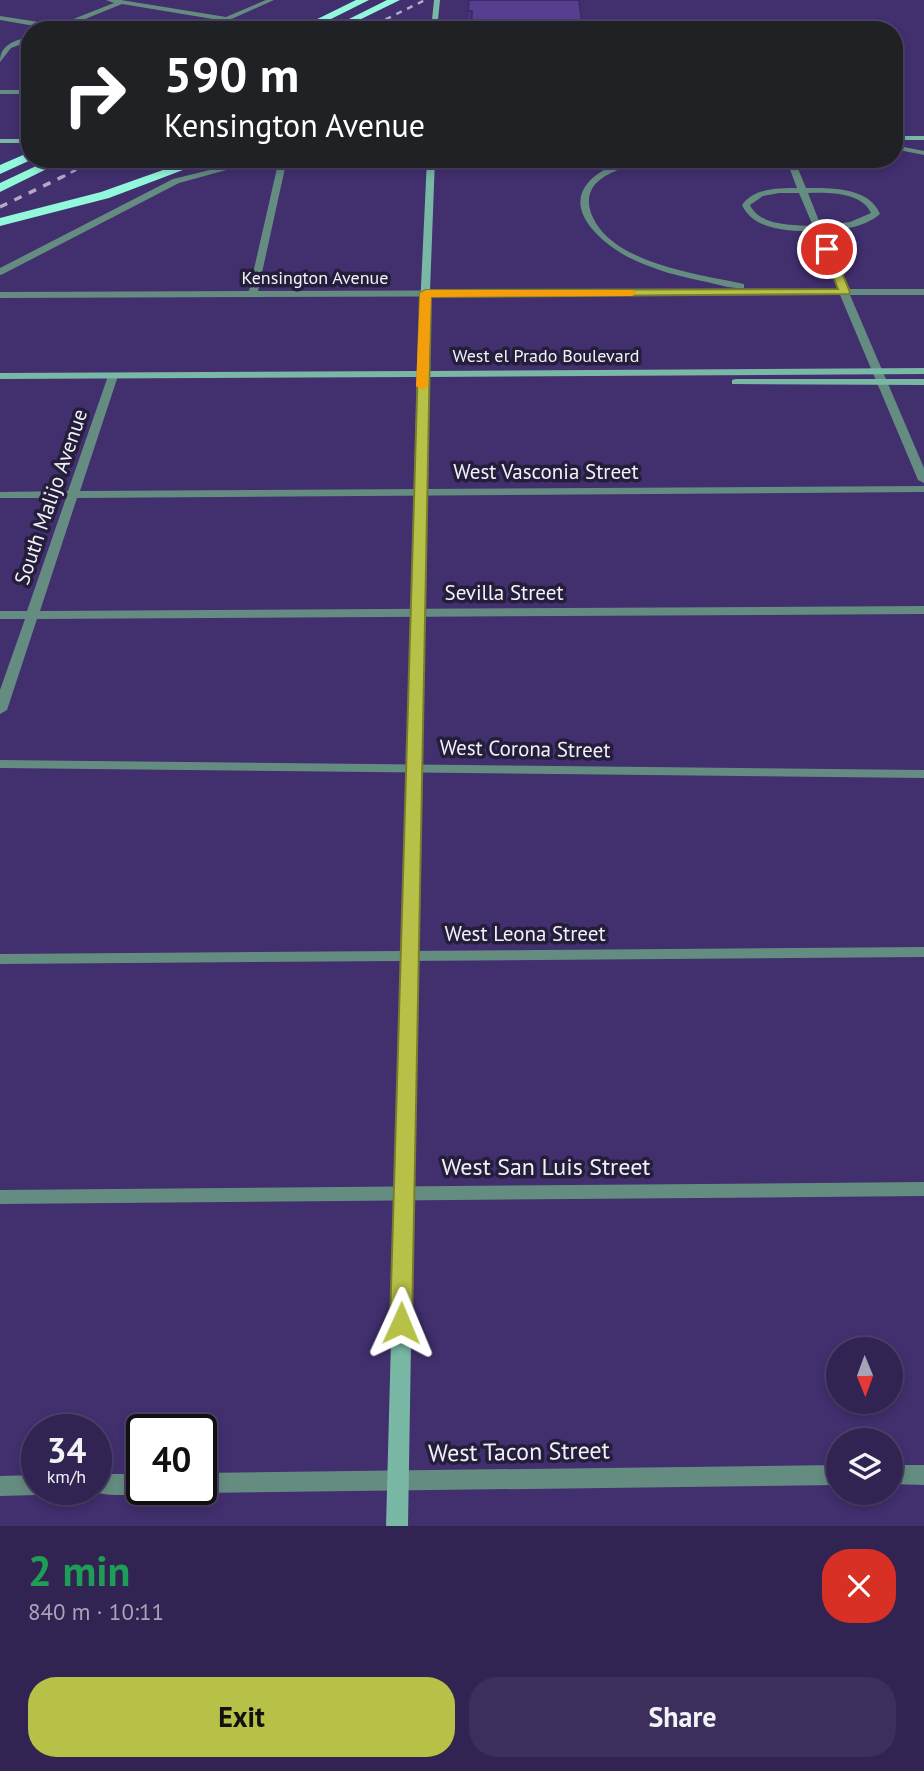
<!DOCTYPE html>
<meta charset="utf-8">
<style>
body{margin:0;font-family:"PT Sans",sans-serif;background:#3d2f5c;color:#f1f3f6;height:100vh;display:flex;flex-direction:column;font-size:26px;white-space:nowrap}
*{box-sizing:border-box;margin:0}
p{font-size:23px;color:#a8a4b8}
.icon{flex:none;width:38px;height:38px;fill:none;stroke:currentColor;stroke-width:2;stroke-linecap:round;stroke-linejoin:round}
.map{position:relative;height:1526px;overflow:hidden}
.drawer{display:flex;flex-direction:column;background:#312352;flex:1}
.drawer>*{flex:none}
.banner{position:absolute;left:21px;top:21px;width:882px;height:147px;border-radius:28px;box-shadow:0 4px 10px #0003,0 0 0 2px #4c4069;background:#202124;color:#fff;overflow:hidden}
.needle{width:46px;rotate:179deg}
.controls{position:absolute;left:826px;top:1337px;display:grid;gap:14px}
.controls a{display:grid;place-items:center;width:77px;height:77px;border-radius:50%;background:#312352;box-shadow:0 4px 10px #0003,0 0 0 2px #4c4069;font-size:35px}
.speed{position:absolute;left:21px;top:1414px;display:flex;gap:14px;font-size:35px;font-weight:700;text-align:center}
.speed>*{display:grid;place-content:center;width:91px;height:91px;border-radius:50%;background:#312352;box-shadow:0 4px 10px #0003,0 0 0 2px #4c4069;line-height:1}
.speed small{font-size:18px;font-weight:400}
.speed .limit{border:4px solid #111;border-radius:10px;background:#fff;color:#111}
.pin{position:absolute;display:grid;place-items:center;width:60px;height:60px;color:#fff;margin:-30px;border:4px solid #fff;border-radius:50%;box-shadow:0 2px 7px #0007}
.me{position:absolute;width:77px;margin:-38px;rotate:1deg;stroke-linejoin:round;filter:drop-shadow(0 0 5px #0008)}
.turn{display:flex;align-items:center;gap:24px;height:147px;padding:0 28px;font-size:32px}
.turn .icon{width:91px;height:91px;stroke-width:2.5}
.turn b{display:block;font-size:49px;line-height:60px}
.round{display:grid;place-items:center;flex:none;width:74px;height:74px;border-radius:28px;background:#3d2f5c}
.overview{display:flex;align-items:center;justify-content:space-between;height:119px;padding:0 28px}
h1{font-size:42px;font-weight:600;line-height:52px;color:#1e9e55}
.cta{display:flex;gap:14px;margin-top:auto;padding:14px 28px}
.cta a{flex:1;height:80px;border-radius:28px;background:#b8c147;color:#111;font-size:28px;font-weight:600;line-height:80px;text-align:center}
.cta a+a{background:#3d2f5c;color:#f1f3f6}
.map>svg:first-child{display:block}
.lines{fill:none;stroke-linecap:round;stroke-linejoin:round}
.street{fill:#658c80;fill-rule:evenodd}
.secondary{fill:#78b8a5;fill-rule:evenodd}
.highway{fill:#92f8db;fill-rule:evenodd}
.rail-far1{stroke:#b1aac6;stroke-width:2.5;stroke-dasharray:6 6;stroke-linecap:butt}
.rail{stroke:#b1aac6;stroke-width:3.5;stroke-dasharray:8 8;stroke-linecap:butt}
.wall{fill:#4a367d}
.building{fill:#563f91;stroke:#3c2c66;stroke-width:2}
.route{fill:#b8c147;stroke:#787d2e;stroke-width:2}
.slow{fill:#f59e0b}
.labels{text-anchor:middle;stroke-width:7;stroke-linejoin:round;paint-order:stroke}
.far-street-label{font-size:18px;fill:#f2f1f9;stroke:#251e3b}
.street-label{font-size:21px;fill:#f2f1f9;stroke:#251e3b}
.near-street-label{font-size:24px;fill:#f2f1f9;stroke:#251e3b}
</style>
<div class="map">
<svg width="924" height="1526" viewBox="0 0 924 1526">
<rect width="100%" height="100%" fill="#412f6e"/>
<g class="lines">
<path class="street" d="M 106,0 L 121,0 L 226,17 L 266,0 L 274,0 L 207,30 L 198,30 L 219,20 L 122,4 L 58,30 L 0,20 L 0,16 L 58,25 L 114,3 Z
M 30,36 L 30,41 L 11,48 L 0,62 C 0,44 15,41 30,36 Z
M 0,90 L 30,90 L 30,94 L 0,94 Z
M 894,145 L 924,151 L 924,155 L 894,149 Z
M 279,159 L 287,159 L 258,291 L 838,289 L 815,231 C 790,231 754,231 742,205 C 754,188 778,188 797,188 L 786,159 L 794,159 L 806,188 C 831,188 869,187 880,214 C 865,227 843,230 823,231 L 847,289 L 924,289 L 924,295 L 850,295 L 924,468 L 924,483 L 918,480 L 840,295 L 0,298 L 0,292 L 249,291 L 277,168 L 230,169 L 179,183 L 3,274 L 0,275 L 0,268 L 173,179 L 230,165 L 278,164 ZM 779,193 L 799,193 L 813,226 C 792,225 760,226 750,205 L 763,196 ZM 808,193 C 828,192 862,192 871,213 L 850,222 L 821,226 Z
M 628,159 L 640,159 C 625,169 604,172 593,187 C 588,195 588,204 591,213 C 610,264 699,274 744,284 L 744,288 C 732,289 719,285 707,282 C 681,277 654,270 630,258 C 606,246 564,213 587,184 C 597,171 614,165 628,159 Z
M 113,373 L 118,376 L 80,491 L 924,486 L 924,492 L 77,498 L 40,611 L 924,606 L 924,614 L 37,619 L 7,710 L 0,714 L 0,690 L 25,619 L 0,619 L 0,611 L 27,611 L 66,498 L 0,498 L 0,492 L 68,491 L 108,376 Z
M 0,760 L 924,770 L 924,778 L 0,768 Z
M 924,947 L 924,957 L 0,964 L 0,954 Z
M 924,1182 L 924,1196 L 0,1204 L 0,1190 Z
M 838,1465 L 838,1485 L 201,1493 L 193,1489 L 201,1489 L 201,1473 Z
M 891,1465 L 924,1465 L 924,1485 L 891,1484 Z
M 96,1474 L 142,1474 L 142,1489 L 150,1489 C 138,1497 100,1497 88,1489 L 96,1489 Z
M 37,1475 L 37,1489 L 46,1489 L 44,1492 L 37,1495 L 0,1496 L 0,1476 Z"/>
<path class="secondary" d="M 434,0 L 440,0 L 437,30 L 431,30 Z
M 894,136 L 924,136 L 924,140 L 894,140 Z
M 0,139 L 30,139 L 30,143 L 0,143 Z
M 427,159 L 435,159 L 427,371 L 924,368 L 924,374 L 427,377 L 408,1526 L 386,1526 L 417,377 L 0,379 L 0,373 L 417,371 Z
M 736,379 L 924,379 L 924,385 L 732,384 L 732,380 Z"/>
<path class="highway" d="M 356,0 L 369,0 L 309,30 L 295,30 Z
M 387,0 L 400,0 L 353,23 L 345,21 Z
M 30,152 L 30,159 L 33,159 L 0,174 L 0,165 Z
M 51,159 L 67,159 L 0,192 L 0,183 Z
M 194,159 L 212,159 L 109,198 L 0,226 L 0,218 L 101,192 Z"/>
<path class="rail-far1" d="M 364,30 L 425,0
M 60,178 L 98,159"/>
<path class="rail" d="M 0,207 L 64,176"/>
</g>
<path class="wall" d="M 469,0 L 579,0 L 468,29 Z"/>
<path class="building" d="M 469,0 L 579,0 L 583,30 L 471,30 L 472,11 L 468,11 Z"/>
<path class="route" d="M 824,247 L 832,249 L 850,292 L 849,294 L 431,297 L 412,1323 L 409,1330 L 401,1333 L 393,1330 L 390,1323 L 420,293 L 426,290 L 838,289 L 822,249 Z"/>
<path class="slow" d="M 426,290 L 632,290 L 637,293 L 632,296 L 431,297 L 428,386 L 422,390 L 416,386 L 420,293 Z"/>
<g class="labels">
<g class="far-street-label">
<text x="315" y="284">Kensington Avenue</text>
<text x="546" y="362">West el Prado Boulevard</text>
</g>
<g class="street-label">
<text x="546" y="479">West Vasconia Street</text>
<text transform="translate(51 497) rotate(-71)" y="7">South Malijo Avenue</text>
<text x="504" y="600">Sevilla Street</text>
<text transform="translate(525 749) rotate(1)" y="7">West Corona Street</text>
<text x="525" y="941">West Leona Street</text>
</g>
<g class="near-street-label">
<text x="546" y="1175">West San Luis Street</text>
<text transform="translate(519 1452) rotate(-1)" y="8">West Tacon Street</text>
</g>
</g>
</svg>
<div class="controls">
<a><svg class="needle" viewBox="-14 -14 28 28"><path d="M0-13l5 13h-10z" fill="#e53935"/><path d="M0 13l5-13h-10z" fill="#a8a4b8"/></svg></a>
<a><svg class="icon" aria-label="layers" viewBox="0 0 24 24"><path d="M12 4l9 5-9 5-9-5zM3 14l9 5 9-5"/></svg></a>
</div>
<div class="speed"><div>34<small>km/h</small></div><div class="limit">40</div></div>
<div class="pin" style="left:827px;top:249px;background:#d93025"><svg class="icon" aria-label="arrive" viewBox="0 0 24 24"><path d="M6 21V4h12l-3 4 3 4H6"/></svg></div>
<svg class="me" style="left:401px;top:1323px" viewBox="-20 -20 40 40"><path d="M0-17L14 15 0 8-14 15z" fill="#b8c147" stroke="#fff" stroke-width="4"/></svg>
<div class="banner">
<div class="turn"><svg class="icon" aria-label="right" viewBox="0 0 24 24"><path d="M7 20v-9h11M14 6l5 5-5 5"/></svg><div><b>590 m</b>Kensington Avenue</div></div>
</div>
</div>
<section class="drawer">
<div class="overview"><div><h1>2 min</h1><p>840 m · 10:11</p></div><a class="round" style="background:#d93025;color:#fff"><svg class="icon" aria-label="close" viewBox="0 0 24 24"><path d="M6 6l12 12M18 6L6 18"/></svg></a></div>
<div class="cta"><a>Exit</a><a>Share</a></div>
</section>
